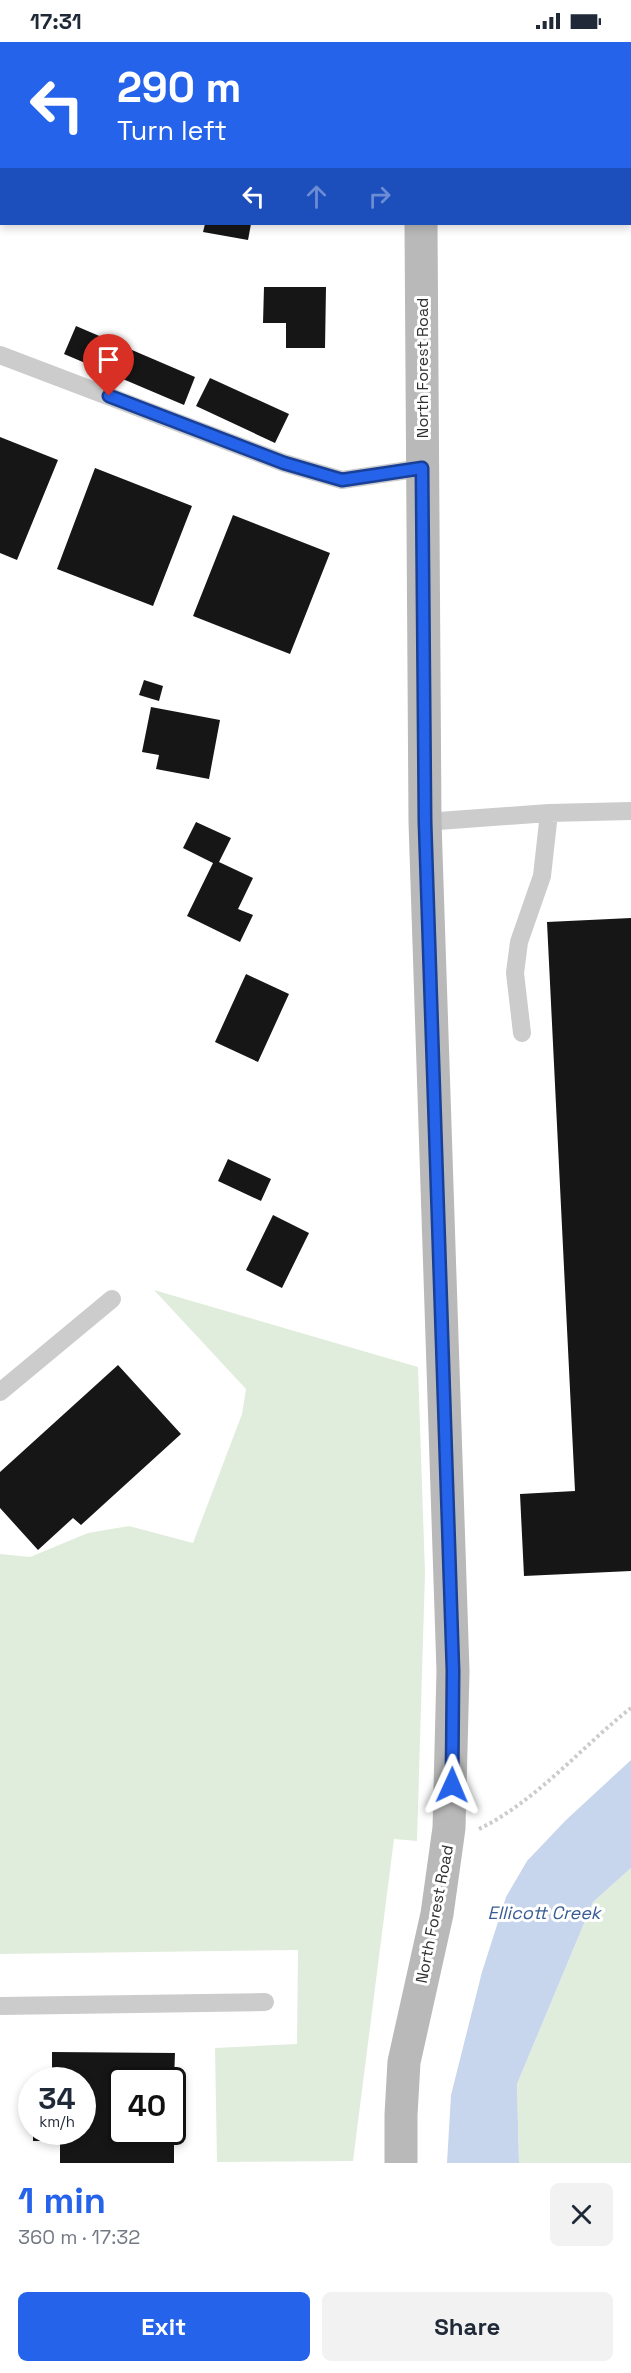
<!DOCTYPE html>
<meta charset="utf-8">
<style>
body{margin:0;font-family:"Space Grotesk",sans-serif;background:#f2f2f3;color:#1f2937;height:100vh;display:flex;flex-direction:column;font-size:22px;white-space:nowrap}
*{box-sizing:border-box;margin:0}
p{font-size:20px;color:#747a83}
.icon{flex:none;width:33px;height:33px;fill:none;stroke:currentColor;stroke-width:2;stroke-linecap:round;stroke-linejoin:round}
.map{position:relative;height:2121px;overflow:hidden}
.details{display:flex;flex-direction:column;background:#fff;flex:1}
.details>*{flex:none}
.top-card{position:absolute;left:0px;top:0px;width:632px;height:183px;box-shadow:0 3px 9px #0003;background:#2563eb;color:#fff;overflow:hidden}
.speed{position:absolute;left:18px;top:2025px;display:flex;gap:12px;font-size:30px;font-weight:700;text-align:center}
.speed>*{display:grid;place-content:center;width:78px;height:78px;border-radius:50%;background:#fff;box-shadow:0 3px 9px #0003;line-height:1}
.speed small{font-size:15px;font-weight:400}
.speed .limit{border:3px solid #111;border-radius:9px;background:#fff;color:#111}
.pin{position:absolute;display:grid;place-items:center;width:51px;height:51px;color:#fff;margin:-62px -26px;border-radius:50% 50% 50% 0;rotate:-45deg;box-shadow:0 0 6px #0007}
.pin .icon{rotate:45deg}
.me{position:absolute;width:66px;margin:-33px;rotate:1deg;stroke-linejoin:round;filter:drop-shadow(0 0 4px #0008)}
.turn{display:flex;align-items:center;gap:21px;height:126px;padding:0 18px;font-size:27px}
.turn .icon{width:78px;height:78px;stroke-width:2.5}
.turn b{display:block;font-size:42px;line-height:51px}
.lanes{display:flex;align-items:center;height:57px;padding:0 18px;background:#0003;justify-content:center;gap:30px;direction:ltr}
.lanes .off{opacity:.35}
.round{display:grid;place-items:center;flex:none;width:63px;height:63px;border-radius:9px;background:#f2f2f3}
.overview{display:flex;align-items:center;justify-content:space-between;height:102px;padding:0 18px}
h1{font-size:36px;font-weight:600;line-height:45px;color:#2563eb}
.button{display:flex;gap:12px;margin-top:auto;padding:12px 18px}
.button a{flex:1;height:69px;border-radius:9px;background:#2563eb;color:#fff;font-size:24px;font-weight:600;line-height:69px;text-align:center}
.button a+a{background:#f2f2f3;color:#1f2937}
.status{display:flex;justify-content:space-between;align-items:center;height:42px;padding:0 30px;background:#fff;direction:ltr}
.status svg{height:16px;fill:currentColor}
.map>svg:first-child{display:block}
.green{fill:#e1eddc}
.water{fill:#c7d6ed}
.building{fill:#161616}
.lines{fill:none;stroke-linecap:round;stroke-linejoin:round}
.path{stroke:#ccc;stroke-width:4;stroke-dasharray:3 3;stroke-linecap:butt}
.lane{stroke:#ccc;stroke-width:18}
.secondary{stroke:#b9b9b9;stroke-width:33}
.route-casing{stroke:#184099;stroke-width:15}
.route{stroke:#2563eb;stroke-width:10}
.labels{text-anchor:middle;stroke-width:6;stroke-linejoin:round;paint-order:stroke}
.street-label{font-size:16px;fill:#2f2f2f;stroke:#fff}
.water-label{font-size:18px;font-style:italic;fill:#395c94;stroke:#fff}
</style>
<div class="status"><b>17:31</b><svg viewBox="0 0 49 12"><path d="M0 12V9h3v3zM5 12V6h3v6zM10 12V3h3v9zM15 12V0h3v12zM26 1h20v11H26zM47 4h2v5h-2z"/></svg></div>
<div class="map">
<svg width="631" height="2121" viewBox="0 0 631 2121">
<rect width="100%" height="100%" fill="#fff"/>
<path class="green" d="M 154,1248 L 418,1325 L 425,1531 L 417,1799 L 394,1797 L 353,2119 L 217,2120 L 215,2006 L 297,2002 L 298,1908 L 0,1912 L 0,1512 L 30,1515 L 88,1491 L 129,1484 L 193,1501 L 242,1372 L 246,1347 Z
M 631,1826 L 631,2121 L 519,2121 L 517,2042 L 593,1860 Z"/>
<path class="water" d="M 631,1718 L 631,1826 L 593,1860 L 517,2042 L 519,2121 L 447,2121 L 451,2053 L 482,1930 L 506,1855 L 527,1819 L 566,1778 Z"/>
<path class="building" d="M 205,182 L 251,182 L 248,198 L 203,190 Z
M 264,245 L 326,245 L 325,306 L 286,306 L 286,281 L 263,281 Z
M 76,284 L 195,335 L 184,363 L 64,312 Z
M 210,336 L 289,372 L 275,401 L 196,364 Z
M 0,395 L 58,418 L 17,518 L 0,511 Z
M 95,426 L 192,464 L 153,564 L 57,527 Z
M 233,473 L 330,511 L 290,612 L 193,574 Z
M 144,638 L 163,644 L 159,659 L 139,653 Z
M 151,665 L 220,678 L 209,737 L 156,727 L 159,713 L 142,710 Z
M 196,780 L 231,796 L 219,820 L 253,836 L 238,867 L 253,873 L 240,900 L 187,874 L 213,821 L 183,806 Z
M 631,876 L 631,1529 L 524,1534 L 520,1452 L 575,1449 L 547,880 Z
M 246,932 L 289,952 L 258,1020 L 215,1000 Z
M 228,1117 L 271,1137 L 261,1159 L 218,1139 Z
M 273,1173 L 309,1191 L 282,1246 L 246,1228 Z
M 118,1323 L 181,1392 L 81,1483 L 73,1476 L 38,1508 L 0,1466 L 0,1430 Z
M 52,2010 L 175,2011 L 174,2038 L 122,2038 L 122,2090 L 174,2090 L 174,2121 L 60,2121 L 60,2099 L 33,2099 L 33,2090 L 82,2090 L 82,2038 L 52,2038 Z"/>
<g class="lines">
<path class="path" d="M 479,1787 C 538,1758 580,1706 631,1666"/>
<path class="lane" d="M 39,2 L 40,0
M 135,2 L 136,0
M 225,2 L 226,0
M 630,12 L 631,14
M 0,313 L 284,421 L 342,438 L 422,426
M 425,780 L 549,771 L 631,769
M 522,991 L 515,931 L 519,900 L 542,834 L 549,771
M 0,1350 L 112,1257
M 0,1964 L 265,1960"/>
<path class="secondary" d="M 413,0 L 413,2
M 401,2121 L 401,2073 L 404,2020 L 437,1872 L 449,1786 L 453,1629 L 425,780 L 421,182"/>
</g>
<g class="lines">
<defs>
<path id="route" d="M 109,354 L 284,421 L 342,438 L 422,426 L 425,780 L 453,1629 L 452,1743"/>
</defs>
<use href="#route" class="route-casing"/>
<use href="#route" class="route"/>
</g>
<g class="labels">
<g class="street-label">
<text transform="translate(422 326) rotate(-90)" y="6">North Forest Road</text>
<text transform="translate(434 1872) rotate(-79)" y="6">North Forest Road</text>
</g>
<g class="water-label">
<text x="544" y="1877">Ellicott Creek</text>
</g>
</g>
</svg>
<div class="speed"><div>34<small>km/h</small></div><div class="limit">40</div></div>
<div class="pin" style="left:109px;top:354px;background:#d93025"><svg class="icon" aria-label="arrive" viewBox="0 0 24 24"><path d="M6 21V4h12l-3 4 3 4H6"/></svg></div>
<svg class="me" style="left:452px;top:1743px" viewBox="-20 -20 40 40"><path d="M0-17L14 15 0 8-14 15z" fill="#2563eb" stroke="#fff" stroke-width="4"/></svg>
<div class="top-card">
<div class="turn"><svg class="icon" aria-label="left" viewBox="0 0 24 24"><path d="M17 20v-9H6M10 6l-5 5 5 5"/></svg><div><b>290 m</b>Turn left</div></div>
<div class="lanes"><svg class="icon" aria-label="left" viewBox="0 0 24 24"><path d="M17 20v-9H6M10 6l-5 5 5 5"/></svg><svg class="icon off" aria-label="ahead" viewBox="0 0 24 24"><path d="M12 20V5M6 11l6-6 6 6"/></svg><svg class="icon off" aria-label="right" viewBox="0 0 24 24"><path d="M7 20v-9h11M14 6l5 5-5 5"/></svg></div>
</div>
</div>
<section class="details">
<div class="overview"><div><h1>1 min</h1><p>360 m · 17:32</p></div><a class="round"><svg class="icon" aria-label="close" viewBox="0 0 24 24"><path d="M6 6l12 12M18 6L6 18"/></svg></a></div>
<div class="button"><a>Exit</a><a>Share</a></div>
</section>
